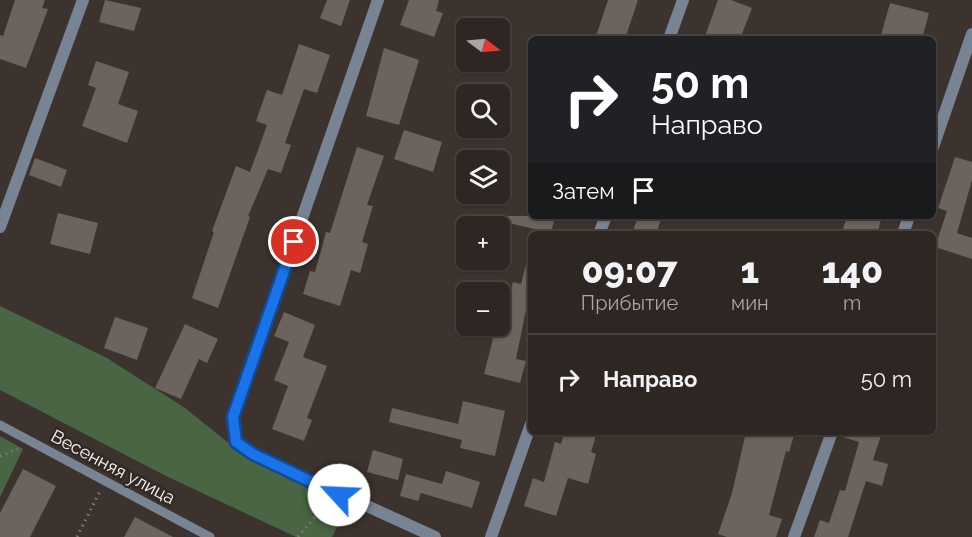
<!DOCTYPE html>
<html lang="ru">
<meta charset="utf-8">
<style>
body{margin:0;font-family:Raleway,sans-serif;background:#352e2b;color:#f1f3f6;height:100vh;display:flex;flex-direction:column;font-size:22px;white-space:nowrap}
*{box-sizing:border-box;margin:0}
p{font-size:20px;color:#a7a5a6}
.icon{flex:none;width:33px;height:33px;fill:none;stroke:currentColor;stroke-width:2;stroke-linecap:round;stroke-linejoin:round}
.map{position:relative;flex:1;overflow:hidden}
.panel{position:absolute;left:528px;top:231px;width:408px;height:204px;display:flex;flex-direction:column;background:#2d2623;border-radius:9px;box-shadow:0 2px 4px #0004,0 0 0 2px #484341}
.panel>*{flex:none}
.hud{position:absolute;left:528px;top:36px;width:408px;height:183px;border-radius:9px;box-shadow:0 2px 4px #0004,0 0 0 2px #484341;background:#202124;color:#fff;overflow:hidden}
.needle{width:39px;rotate:106deg}
.controls{position:absolute;left:456px;top:18px;display:grid;gap:12px}
.controls a{display:grid;place-items:center;width:54px;height:54px;border-radius:9px;background:#2d2623;box-shadow:0 2px 4px #0004,0 0 0 2px #484341;font-size:30px}
.pin{position:absolute;display:grid;place-items:center;width:51px;height:51px;color:#fff;margin:-26px;border:3px solid #fff;border-radius:50%;box-shadow:0 2px 6px #0007}
.me{position:absolute;width:66px;margin:-33px;rotate:295deg;stroke-linejoin:round;filter:drop-shadow(0 0 4px #0008)}
.turn{display:flex;align-items:center;gap:21px;height:126px;padding:0 24px;font-size:27px}
.turn .icon{width:78px;height:78px;stroke-width:2.5}
.turn b{display:block;font-size:42px;line-height:51px}
.then{display:flex;align-items:center;height:57px;padding:0 24px;background:#0003;gap:12px;font-size:22px}
.eta{display:flex;justify-content:space-evenly;align-items:center;height:102px;text-align:center}
.eta b{font-size:36px;font-weight:800;line-height:42px}
ul{padding:0;list-style:none}
li{display:flex;align-items:center;gap:18px;height:90px;padding:0 24px;border-top:2px solid #484341}
li div{flex:1}
li b{display:block;font-size:22px}
li em{font-style:normal}
.map>svg:first-child{display:block}
.forest{fill:#496543}
.building{fill:#6c625e}
.lines{fill:none;stroke-linecap:round;stroke-linejoin:round}
.path{stroke:#827a77;stroke-width:3;stroke-dasharray:1.5 4.5;stroke-linecap:butt}
.lane{stroke:#788494;stroke-width:9}
.street{stroke:#788494;stroke-width:12}
.route-casing{stroke:#114b97;stroke-width:15}
.route{stroke:#1a73e8;stroke-width:10}
.labels{text-anchor:middle;stroke-width:5;stroke-linejoin:round;paint-order:stroke}
.street-label{font-size:18px;fill:#f8f3f0;stroke:#312925}
</style>
<div class="map">
<svg width="972" height="537" viewBox="0 0 972 537">
<rect width="100%" height="100%" fill="#3c332f"/>
<path class="forest" d="M 0,306 L 107,358 L 185,408 L 226,441 L 347,507 L 332,537 L 296,537 L 166,476 L 0,390 Z
M 0,436 L 23,449 L 0,497 Z"/>
<path class="building" d="M 15,0 L 45,0 L 42,8 L 48,9 L 26,68 L 0,59 L 0,35 L 3,36 Z
M 105,0 L 141,8 L 134,31 L 99,22 Z
M 327,0 L 350,0 L 341,26 L 320,18 Z
M 409,0 L 439,0 L 436,11 L 443,13 L 434,37 L 400,25 Z
M 608,0 L 638,0 L 625,39 L 595,39 Z
M 718,0 L 731,0 L 752,8 L 740,39 L 704,39 Z
M 890,3 L 929,13 L 922,39 L 880,39 Z
M 299,44 L 330,55 L 317,93 L 304,89 L 285,143 L 291,145 L 281,173 L 268,169 L 248,216 L 250,217 L 218,308 L 192,298 L 214,232 L 212,231 L 236,166 L 250,172 L 267,125 L 256,121 L 267,90 L 282,95 Z
M 384,48 L 419,60 L 399,125 L 366,116 Z
M 96,61 L 129,72 L 118,104 L 138,111 L 127,143 L 82,126 L 96,88 L 88,85 Z
M 404,130 L 442,142 L 433,172 L 394,159 Z
M 357,147 L 384,156 L 367,205 L 373,206 L 362,242 L 368,244 L 360,273 L 351,270 L 340,306 L 303,294 L 310,271 L 315,272 L 326,232 L 330,233 Z
M 955,157 L 972,162 L 972,180 L 957,233 L 972,238 L 972,259 L 935,247 L 947,211 L 938,208 Z
M 35,158 L 67,170 L 61,187 L 29,175 Z
M 58,213 L 98,223 L 90,254 L 50,244 Z
M 501,216 L 555,216 L 551,233 L 501,221 Z
M 638,216 L 662,216 L 656,234 L 632,234 Z
M 847,216 L 867,216 L 881,220 L 877,234 L 860,234 L 843,229 Z
M 527,261 L 531,261 L 531,306 L 527,305 L 516,359 L 526,361 L 520,383 L 484,374 L 493,339 L 482,336 L 484,326 L 500,326 L 500,318 L 503,319 L 513,282 L 521,284 Z
M 284,312 L 315,325 L 303,357 L 327,366 L 307,418 L 312,420 L 304,441 L 272,429 L 288,386 L 274,380 L 289,342 L 274,336 Z
M 115,317 L 148,328 L 137,360 L 104,348 Z
M 185,324 L 218,339 L 207,363 L 199,359 L 181,399 L 155,388 Z
M 463,401 L 505,411 L 495,456 L 460,448 L 462,440 L 389,422 L 392,408 L 458,424 Z
M 564,432 L 597,432 L 591,452 L 596,454 L 588,484 L 568,478 L 556,516 L 524,506 L 533,478 L 544,482 L 555,442 L 561,444 Z
M 746,432 L 795,432 L 789,452 L 786,451 L 769,515 L 782,519 L 776,537 L 727,537 L 718,534 L 732,493 Z
M 840,432 L 882,432 L 873,460 L 888,464 L 882,486 L 866,481 L 848,537 L 814,537 L 820,520 L 829,523 L 840,490 L 845,491 L 859,442 L 839,436 Z
M 373,450 L 403,459 L 398,480 L 367,472 Z
M 23,469 L 56,486 L 30,537 L 0,537 L 0,513 Z
M 446,471 L 480,482 L 472,508 L 421,493 L 418,501 L 400,496 L 406,474 L 442,484 Z
M 135,517 L 173,537 L 124,537 Z"/>
<g class="lines">
<path class="path" d="M 0,456 L 18,449
M 77,537 L 100,491
M 298,537 L 328,502"/>
<path class="lane" d="M 0,425 L 210,537"/>
<path class="street" d="M 378,0 L 233,417 L 236,442 L 253,454 L 435,537
M 669,39 L 683,0
M 933,147 L 972,34
M 0,227 L 83,0
M 599,234 L 606,216
M 903,234 L 909,216
M 491,537 L 531,424
M 794,537 L 832,432"/>
</g>
<g class="lines">
<defs>
<path id="route" d="M 294,242 L 233,417 L 236,442 L 253,454 L 339,495"/>
</defs>
<use href="#route" class="route-casing"/>
<use href="#route" class="route"/>
</g>
<g class="labels">
<g class="street-label">
<text transform="translate(113 467) rotate(28)" y="6">Весенняя улица</text>
</g>
</g>
</svg>
<div class="controls">
<a><svg class="needle" viewBox="-14 -14 28 28"><path d="M0-13l5 13h-10z" fill="#e53935"/><path d="M0 13l5-13h-10z" fill="#a7a5a6"/></svg></a>
<a><svg class="icon" aria-label="search" viewBox="0 0 24 24"><circle cx="10" cy="10" r="6"/><path d="M15 15l6 6"/></svg></a>
<a><svg class="icon" aria-label="layers" viewBox="0 0 24 24"><path d="M12 4l9 5-9 5-9-5zM3 14l9 5 9-5"/></svg></a>
<a>+</a>
<a>−</a>
</div>
<div class="pin" style="left:294px;top:242px;background:#d93025"><svg class="icon" aria-label="arrive" viewBox="0 0 24 24"><path d="M6 21V4h12l-3 4 3 4H6"/></svg></div>
<svg class="me" style="left:339px;top:495px" viewBox="-20 -20 40 40"><circle r="19" fill="#fff"/><path d="M0-13L10 11 0 6-10 11z" fill="#1a73e8"/></svg>
<div class="hud">
<div class="turn"><svg class="icon" aria-label="right" viewBox="0 0 24 24"><path d="M7 20v-9h11M14 6l5 5-5 5"/></svg><div><b>50 m</b>Направо</div></div>
<div class="then">Затем<svg class="icon" aria-label="arrive" viewBox="0 0 24 24"><path d="M6 21V4h12l-3 4 3 4H6"/></svg></div>
</div>
<section class="panel">
<div class="eta">
<div><b>09:07</b><p>Прибытие</p></div>
<div><b>1</b><p>мин</p></div>
<div><b>140</b><p>m</p></div>
</div>
<ul>
<li><svg class="icon" aria-label="right" viewBox="0 0 24 24"><path d="M7 20v-9h11M14 6l5 5-5 5"/></svg><div><b>Направо</b></div><em>50 m</em></li>
</ul>
</section>
</div>
